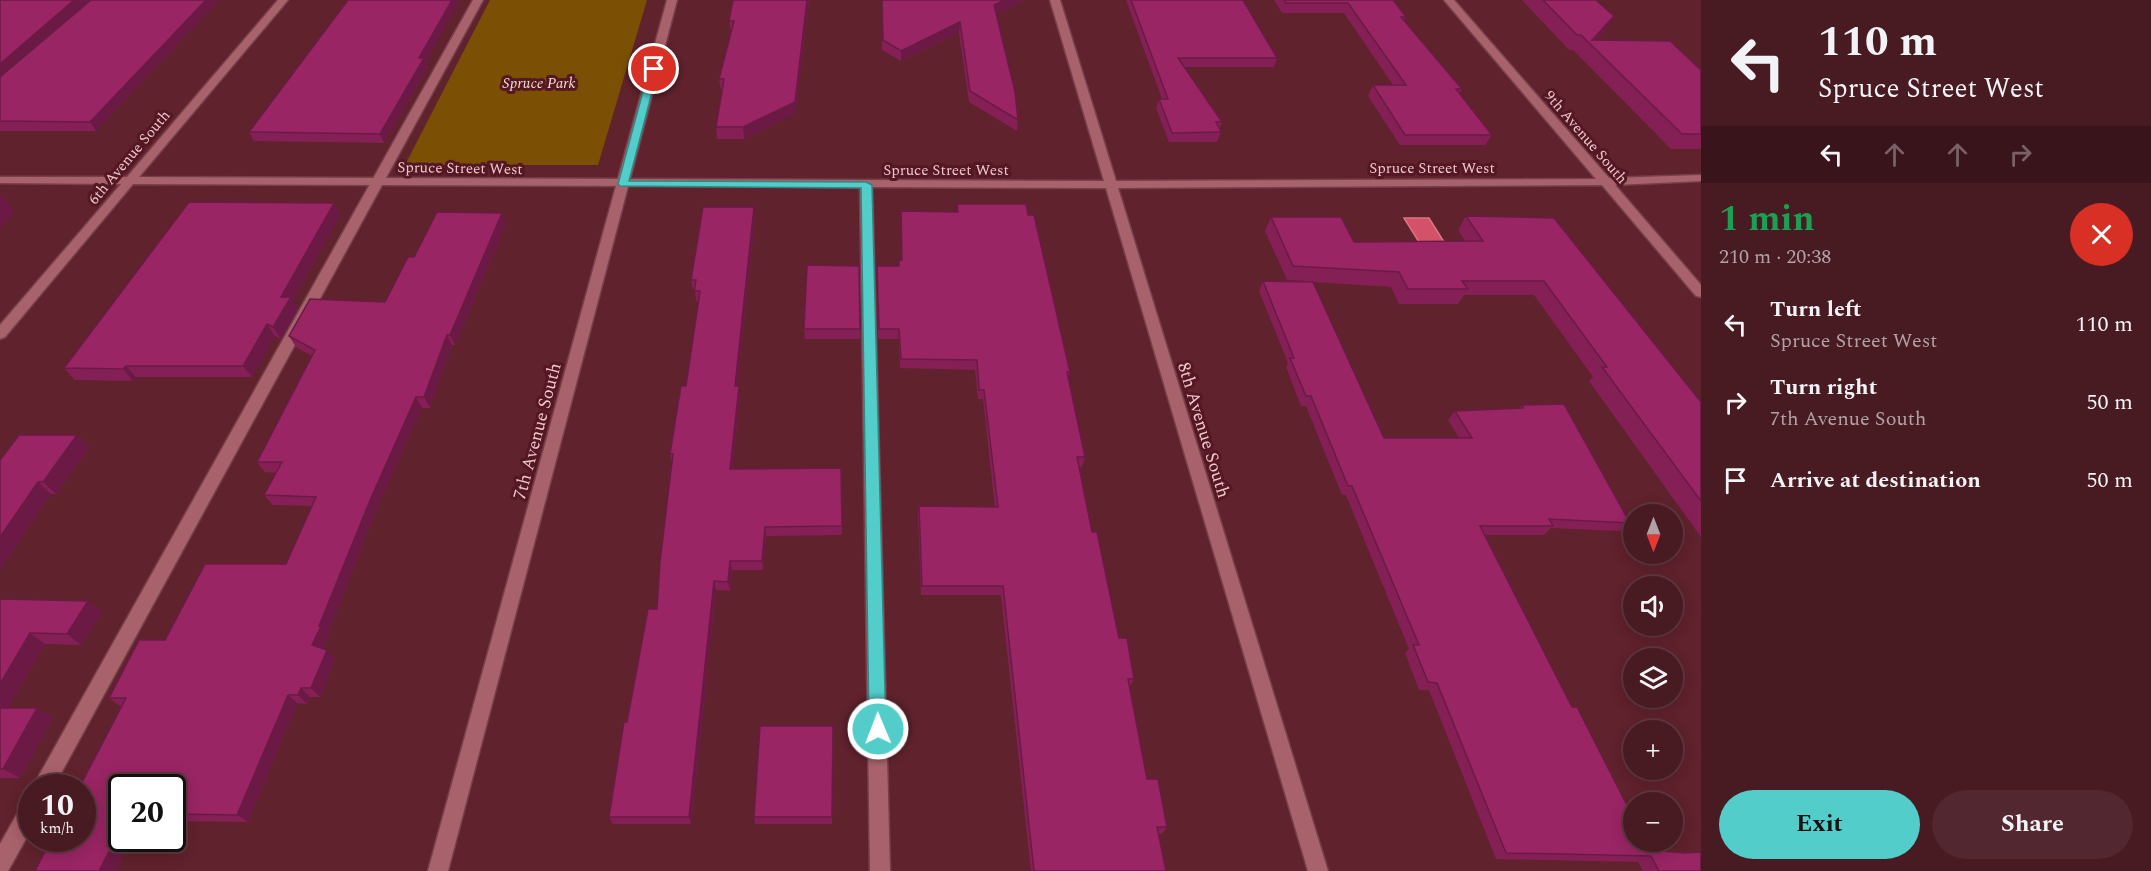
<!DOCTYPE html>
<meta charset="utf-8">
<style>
body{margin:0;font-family:Spectral,serif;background:#52272f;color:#f1f3f6;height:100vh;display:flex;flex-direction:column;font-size:22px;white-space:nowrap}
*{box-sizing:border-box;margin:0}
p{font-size:20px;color:#b1a1a5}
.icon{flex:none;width:33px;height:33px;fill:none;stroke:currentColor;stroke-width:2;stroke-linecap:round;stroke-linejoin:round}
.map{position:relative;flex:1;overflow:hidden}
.sheet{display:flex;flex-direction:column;background:#481a22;width:450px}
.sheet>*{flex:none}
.top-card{background:#481a22;color:#f1f3f6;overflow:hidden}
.needle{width:39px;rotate:180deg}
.fabs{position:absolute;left:1623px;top:504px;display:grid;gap:12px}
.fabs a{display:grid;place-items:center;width:60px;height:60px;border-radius:50%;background:#481a22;box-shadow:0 3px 15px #0003,0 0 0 2px #603840;font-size:30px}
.speed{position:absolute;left:18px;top:774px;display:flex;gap:12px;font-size:30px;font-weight:700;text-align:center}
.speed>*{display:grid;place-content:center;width:78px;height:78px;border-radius:50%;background:#481a22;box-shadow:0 3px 15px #0003,0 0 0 2px #603840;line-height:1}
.speed small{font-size:15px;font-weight:400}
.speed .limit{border:3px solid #111;border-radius:9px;background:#fff;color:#111}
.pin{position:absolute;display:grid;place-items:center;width:51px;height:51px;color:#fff;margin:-26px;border:3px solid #fff;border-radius:50%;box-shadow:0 2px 6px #0007}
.me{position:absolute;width:66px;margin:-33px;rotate:359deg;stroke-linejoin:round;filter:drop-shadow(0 0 4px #0008)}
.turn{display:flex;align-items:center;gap:21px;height:126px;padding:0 18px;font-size:27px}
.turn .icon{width:78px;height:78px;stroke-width:2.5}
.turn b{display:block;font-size:42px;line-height:51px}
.lanes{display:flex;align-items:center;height:57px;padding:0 18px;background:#0003;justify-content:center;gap:30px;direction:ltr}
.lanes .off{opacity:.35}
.round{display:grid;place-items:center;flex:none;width:63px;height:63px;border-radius:32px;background:#52272f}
.headline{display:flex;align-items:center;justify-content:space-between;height:102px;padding:0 18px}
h1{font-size:36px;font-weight:700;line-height:45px;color:#1e9e55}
.cta{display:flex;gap:12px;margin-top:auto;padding:12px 18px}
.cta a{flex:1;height:69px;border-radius:36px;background:#53cdc9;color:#111;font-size:24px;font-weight:700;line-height:69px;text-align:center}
.cta a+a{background:#52272f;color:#f1f3f6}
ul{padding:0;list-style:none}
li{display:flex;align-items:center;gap:18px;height:78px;padding:0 18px}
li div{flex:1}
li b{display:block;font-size:22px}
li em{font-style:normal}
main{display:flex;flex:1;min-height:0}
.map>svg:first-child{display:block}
.green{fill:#7b5005}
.water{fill:#d2526a;stroke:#da7586;stroke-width:1.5}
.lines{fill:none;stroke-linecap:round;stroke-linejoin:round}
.lane-casing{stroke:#763f4b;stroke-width:3}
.street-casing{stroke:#763f4b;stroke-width:3}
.secondary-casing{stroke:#763f4b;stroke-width:3}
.lane{fill:#a8626b;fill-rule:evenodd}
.street{fill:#a8626b;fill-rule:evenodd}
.secondary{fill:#a8626b;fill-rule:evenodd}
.wall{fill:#842056}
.shaded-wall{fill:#6b1a46}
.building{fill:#992564;stroke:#6b1a46;stroke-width:1.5}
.route{fill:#53cdc9;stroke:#368583;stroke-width:1.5}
.labels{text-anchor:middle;stroke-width:6;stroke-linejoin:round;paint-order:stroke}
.far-park-label{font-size:15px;font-style:italic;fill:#f5e1c9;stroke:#541723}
.far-street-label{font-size:15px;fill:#eec6c9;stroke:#541723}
.street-label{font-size:18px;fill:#eec6c9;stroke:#541723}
</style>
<main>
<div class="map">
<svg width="1701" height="871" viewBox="0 0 1701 871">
<rect width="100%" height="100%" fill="#60222d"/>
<path class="green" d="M 490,0 L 647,0 L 598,165 L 405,165 Z"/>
<path class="water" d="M 1404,218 L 1429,218 L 1444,242 L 1424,250 Z"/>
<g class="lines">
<defs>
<path id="lane" d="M 473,0 L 483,0 L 53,788 L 32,788 Z
M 866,182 L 872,185 L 890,871 L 870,871 L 860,185 Z
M 32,797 L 32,828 L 8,871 L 0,871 L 0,844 L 25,800 Z"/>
<path id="street" d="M 278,0 L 288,0 L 139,177 L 1104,181 L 1050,0 L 1060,0 L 1116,181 L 1596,179 L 1444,0 L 1454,0 L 1609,178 L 1701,175 L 1701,181 L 1615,185 L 1701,285 L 1701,297 L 1696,296 L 1602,185 L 1118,188 L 1328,871 L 1308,871 L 1106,188 L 133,184 L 5,337 L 0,339 L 0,325 L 121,184 L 0,183 L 0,177 L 127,177 Z"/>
<path id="secondary" d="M 667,0 L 677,0 L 448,871 L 428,871 Z"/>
</defs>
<use href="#lane" class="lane-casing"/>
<use href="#street" class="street-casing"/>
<use href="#secondary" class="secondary-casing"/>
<use href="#lane" class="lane"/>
<use href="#street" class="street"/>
<use href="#secondary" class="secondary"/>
</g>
<path class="wall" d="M 0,0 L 90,0 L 62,24 L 96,131 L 0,131 Z
M 733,0 L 809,0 L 795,113 L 744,139 L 717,139 L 716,127 L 722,90 L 721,90 L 719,79 L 731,32 L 729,21 Z
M 882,0 L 1025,0 L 996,14 L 1018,120 L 1017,131 L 969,102 L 959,33 L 901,61 L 882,50 Z
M 1126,0 L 1243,0 L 1277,58 L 1274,67 L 1185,67 L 1222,122 L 1219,129 L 1221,132 L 1217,142 L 1169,142 L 1156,108 L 1159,99 L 1162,99 Z
M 1274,0 L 1393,0 L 1406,17 L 1404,21 L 1462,89 L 1459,94 L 1492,135 L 1485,145 L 1400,145 L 1368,96 L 1373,85 L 1393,85 L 1344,13 L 1282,13 Z
M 1522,0 L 1596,0 L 1605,31 L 1596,40 L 1701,70 L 1701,149 L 1671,149 L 1573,50 L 1569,50 Z
M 426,62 L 428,67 L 384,143 L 254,141 L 249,132 Z
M 334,203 L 340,215 L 293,300 L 298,309 L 281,339 L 275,336 L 252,377 L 136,377 L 133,381 L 75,380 L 64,368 Z
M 957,204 L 1028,215 L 1070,372 L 1068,378 L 1085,457 L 1082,467 L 1079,467 L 1092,532 L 1119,638 L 1134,679 L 1130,686 L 1129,686 L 1147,779 L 1167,827 L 1162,834 L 1158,834 L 1166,871 L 1031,871 L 1001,595 L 921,595 L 918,515 L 919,506 L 995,507 L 983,399 L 978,399 L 975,370 L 900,368 L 899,339 L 878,339 L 877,266 L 899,266 L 899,260 L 901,260 L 901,211 L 957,212 Z
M 1466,216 L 1701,402 L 1701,537 L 1589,381 L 1593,377 L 1534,295 L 1464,295 L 1458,304 L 1399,304 L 1391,287 L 1313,282 L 1384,438 L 1459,438 L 1448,420 L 1455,411 L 1519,408 L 1522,405 L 1630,523 L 1620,531 L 1551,528 L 1544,535 L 1485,535 L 1572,707 L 1650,850 L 1701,871 L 1643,871 L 1638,862 L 1496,859 L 1429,690 L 1419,690 L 1405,653 L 1409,649 L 1346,495 L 1342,495 L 1306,406 L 1301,406 L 1286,367 L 1288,363 L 1259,291 L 1263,281 L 1309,281 L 1287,280 L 1265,231 L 1271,217 L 1354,242 L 1465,241 L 1458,230 Z
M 755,217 L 737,386 L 739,386 L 740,396 L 732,469 L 841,468 L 842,535 L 766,536 L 763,570 L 732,570 L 730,591 L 716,590 L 691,824 L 613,824 L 609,817 L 627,722 L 657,609 L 672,464 L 670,454 L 686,386 L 699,301 L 696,301 L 695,290 L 693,290 L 691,280 Z
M 506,224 L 455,345 L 452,345 L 430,408 L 422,408 L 377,508 L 328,633 L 329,635 L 323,649 L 335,659 L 320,697 L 310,697 L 307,704 L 297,703 L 248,822 L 172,821 L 172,788 L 122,788 L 132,838 L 116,871 L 35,871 L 121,707 L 109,698 L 165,640 L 286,564 L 312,506 L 273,505 L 264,495 L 277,473 L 265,472 L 257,462 L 312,356 L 296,347 L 289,336 L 385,302 L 414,257 Z
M 859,266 L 860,339 L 805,339 L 804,329 Z
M 77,435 L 89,447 L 56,494 L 51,494 L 0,570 L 0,460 Z
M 0,599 L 88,601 L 102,612 L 81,645 L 45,644 L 8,708 L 53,718 L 20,778 L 0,778 Z
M 834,733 L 832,824 L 755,824 L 754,817 Z"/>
<path class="shaded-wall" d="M 74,0 L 90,0 L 0,79 L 0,64 Z
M 206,0 L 219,0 L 96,131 L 90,122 Z
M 452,0 L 460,0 L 426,62 L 428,67 L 384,143 L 380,134 L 419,58 Z
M 807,0 L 809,0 L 795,113 L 744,139 L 743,127 Z
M 1005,0 L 1025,0 L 993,16 L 994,5 Z
M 1614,16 L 1605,31 L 1591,45 L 1592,40 Z
M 960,22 L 959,33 L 901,61 L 901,51 Z
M 0,194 L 15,212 L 0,229 Z
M 334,203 L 340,215 L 293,300 L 298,309 L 281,339 L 273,327 L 281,297 Z
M 754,207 L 755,217 L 736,396 L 735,386 Z
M 502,213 L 506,224 L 455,345 L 450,335 Z
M 267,324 L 275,336 L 252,377 L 243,366 Z
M 447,335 L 452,345 L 430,408 L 424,397 Z
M 126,366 L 136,377 L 133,381 L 123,369 Z
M 739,386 L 740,396 L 731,479 L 730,469 Z
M 416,397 L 422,408 L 377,508 L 328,633 L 329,635 L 321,654 L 312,645 L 319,626 L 371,498 Z
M 77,435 L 89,447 L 56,494 L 43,482 Z
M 38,482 L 51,494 L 0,570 L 0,537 Z
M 765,527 L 766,536 L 763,570 L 762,561 Z
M 730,561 L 732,570 L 730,591 L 728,582 Z
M 714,581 L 716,590 L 691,824 L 689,817 Z
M 88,601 L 102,612 L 81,645 L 67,634 Z
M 30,633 L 45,644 L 2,718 L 0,717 L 0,684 Z
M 327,650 L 335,659 L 320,697 L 311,688 Z
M 301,688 L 310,697 L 307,704 L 298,695 Z
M 288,695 L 297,703 L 248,822 L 237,815 Z
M 37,708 L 53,718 L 20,778 L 3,769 Z
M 122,826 L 122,838 L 132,838 L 116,871 L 99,871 Z"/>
<path class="building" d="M 0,0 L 74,0 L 0,64 Z
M 91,0 L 206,0 L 90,122 L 0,121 L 0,77 Z
M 348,0 L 452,0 L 419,58 L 424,58 L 380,134 L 249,132 Z
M 733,0 L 807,0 L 795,102 L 743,127 L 716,127 L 724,79 L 719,79 L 734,21 L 729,21 Z
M 882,0 L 1005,0 L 994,5 L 1015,92 L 1018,120 L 970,91 L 960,22 L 901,51 L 883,40 Z
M 1131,0 L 1243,0 L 1277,58 L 1178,58 L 1222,122 L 1216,122 L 1221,132 L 1172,133 L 1159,99 L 1168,99 Z
M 1284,0 L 1393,0 L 1406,17 L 1401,17 L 1462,89 L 1456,89 L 1492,135 L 1405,135 L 1373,85 L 1406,85 L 1348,3 L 1286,3 Z
M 1543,0 L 1596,0 L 1614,16 L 1592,40 L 1670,41 L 1701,70 L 1701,134 L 1682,134 L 1581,35 L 1577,35 Z
M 189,202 L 334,203 L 281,297 L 291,297 L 273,327 L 267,324 L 243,366 L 126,366 L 123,369 L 64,368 Z
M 957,204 L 1026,204 L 1028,215 L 1034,215 L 1070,372 L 1067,372 L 1085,457 L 1077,457 L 1092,532 L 1097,532 L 1119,638 L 1127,638 L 1134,679 L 1128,679 L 1147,779 L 1158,779 L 1167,827 L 1157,827 L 1166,871 L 1034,871 L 1003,586 L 922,586 L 919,506 L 998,507 L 984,390 L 979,390 L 977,360 L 901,359 L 899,329 L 879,329 L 877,266 L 899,266 L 899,260 L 902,260 L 901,211 L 958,212 Z
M 703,207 L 754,207 L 735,386 L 739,386 L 730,469 L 841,468 L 842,526 L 765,527 L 762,561 L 730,561 L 728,582 L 714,581 L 689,817 L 609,817 L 624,722 L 627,722 L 648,609 L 657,609 L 660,562 L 673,454 L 670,454 L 681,386 L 686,386 L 700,291 L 694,291 L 696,280 L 691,280 Z
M 437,212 L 502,213 L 450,335 L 447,335 L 424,397 L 416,397 L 371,498 L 319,626 L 321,626 L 312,645 L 327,650 L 311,688 L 301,688 L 298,695 L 288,695 L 237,815 L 172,814 L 172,788 L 122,788 L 122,826 L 99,871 L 35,871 L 52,838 L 82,838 L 82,788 L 79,788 L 126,698 L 109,698 L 139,640 L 165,640 L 205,564 L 286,564 L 316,497 L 264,495 L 282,462 L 257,462 L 315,350 L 289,336 L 310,299 L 385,302 L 408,257 L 414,257 Z
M 1466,216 L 1554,218 L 1701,402 L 1701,501 L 1602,367 L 1607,367 L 1544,281 L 1462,281 L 1468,289 L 1408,289 L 1399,272 L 1293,266 L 1271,217 L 1341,217 L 1354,242 L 1483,241 Z
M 807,265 L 859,266 L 860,329 L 804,329 Z
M 1263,281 L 1313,282 L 1384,438 L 1472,438 L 1455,411 L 1523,408 L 1522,405 L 1564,404 L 1630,523 L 1549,519 L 1553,526 L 1480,526 L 1572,707 L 1577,707 L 1634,819 L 1634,842 L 1645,842 L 1650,850 L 1685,853 L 1701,852 L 1701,871 L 1659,871 L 1651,856 L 1506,853 L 1437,683 L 1428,682 L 1413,645 L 1419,645 L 1352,486 L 1348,486 L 1311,396 L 1306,396 L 1290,358 L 1294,358 Z
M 19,435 L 77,435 L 43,482 L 38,482 L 0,537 L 0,460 Z
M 0,599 L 88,601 L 67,634 L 30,633 L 0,684 Z
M 0,708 L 37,708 L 3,769 L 0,769 Z
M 760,726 L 833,726 L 832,817 L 754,817 Z"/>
<path class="route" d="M 654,66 L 658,69 L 629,181 L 866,182 L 872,185 L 886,729 L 884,735 L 878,737 L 871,735 L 869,729 L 861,188 L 620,186 L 618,184 L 649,69 Z"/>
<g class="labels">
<g class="far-park-label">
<text x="539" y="88">Spruce Park</text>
</g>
<g class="far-street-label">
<text transform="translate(1586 137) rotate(49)" y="5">9th Avenue South</text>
<text transform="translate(129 157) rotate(-50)" y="5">6th Avenue South</text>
<text transform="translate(460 168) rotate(1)" y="5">Spruce Street West</text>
<text x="1432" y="173">Spruce Street West</text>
<text x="946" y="175">Spruce Street West</text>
</g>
<g class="street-label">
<text transform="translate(1204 430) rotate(73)" y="6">8th Avenue South</text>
<text transform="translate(537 431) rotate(-75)" y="6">7th Avenue South</text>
</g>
</g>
</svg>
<div class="fabs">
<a><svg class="needle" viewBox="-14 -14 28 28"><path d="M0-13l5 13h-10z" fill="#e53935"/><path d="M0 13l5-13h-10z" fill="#b1a1a5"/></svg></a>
<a><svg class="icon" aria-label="sound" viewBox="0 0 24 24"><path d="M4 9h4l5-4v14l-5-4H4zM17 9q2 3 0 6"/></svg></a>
<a><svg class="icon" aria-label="layers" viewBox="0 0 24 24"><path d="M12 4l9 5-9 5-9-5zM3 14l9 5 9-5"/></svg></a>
<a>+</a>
<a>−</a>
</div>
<div class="speed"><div>10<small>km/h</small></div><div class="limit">20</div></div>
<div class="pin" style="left:654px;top:69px;background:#d93025"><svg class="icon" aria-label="arrive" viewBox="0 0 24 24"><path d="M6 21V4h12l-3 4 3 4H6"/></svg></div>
<svg class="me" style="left:878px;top:729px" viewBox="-20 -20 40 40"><circle r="17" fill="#53cdc9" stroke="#fff" stroke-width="3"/><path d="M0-11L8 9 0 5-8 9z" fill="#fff"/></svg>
</div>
<section class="sheet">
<div class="top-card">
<div class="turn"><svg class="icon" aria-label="left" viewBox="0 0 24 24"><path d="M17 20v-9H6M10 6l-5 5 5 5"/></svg><div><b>110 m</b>Spruce Street West</div></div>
<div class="lanes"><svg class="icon" aria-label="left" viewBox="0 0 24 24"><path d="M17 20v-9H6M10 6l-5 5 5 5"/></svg><svg class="icon off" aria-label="ahead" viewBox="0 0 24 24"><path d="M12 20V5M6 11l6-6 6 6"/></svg><svg class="icon off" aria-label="ahead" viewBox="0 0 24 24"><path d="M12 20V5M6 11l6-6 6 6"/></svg><svg class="icon off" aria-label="right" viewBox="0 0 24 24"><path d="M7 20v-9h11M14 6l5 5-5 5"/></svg></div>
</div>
<div class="headline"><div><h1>1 min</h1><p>210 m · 20:38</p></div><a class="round" style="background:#d93025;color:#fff"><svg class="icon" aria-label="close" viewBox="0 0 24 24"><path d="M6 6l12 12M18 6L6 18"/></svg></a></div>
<ul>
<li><svg class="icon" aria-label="left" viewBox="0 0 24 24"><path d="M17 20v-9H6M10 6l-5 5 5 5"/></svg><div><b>Turn left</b><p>Spruce Street West</p></div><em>110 m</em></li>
<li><svg class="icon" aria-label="right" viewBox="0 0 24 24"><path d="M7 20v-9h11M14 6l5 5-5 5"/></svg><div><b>Turn right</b><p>7th Avenue South</p></div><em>50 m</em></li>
<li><svg class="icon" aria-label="arrive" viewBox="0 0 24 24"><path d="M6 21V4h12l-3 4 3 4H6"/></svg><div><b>Arrive at destination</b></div><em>50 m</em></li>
</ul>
<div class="cta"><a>Exit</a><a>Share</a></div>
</section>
</main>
